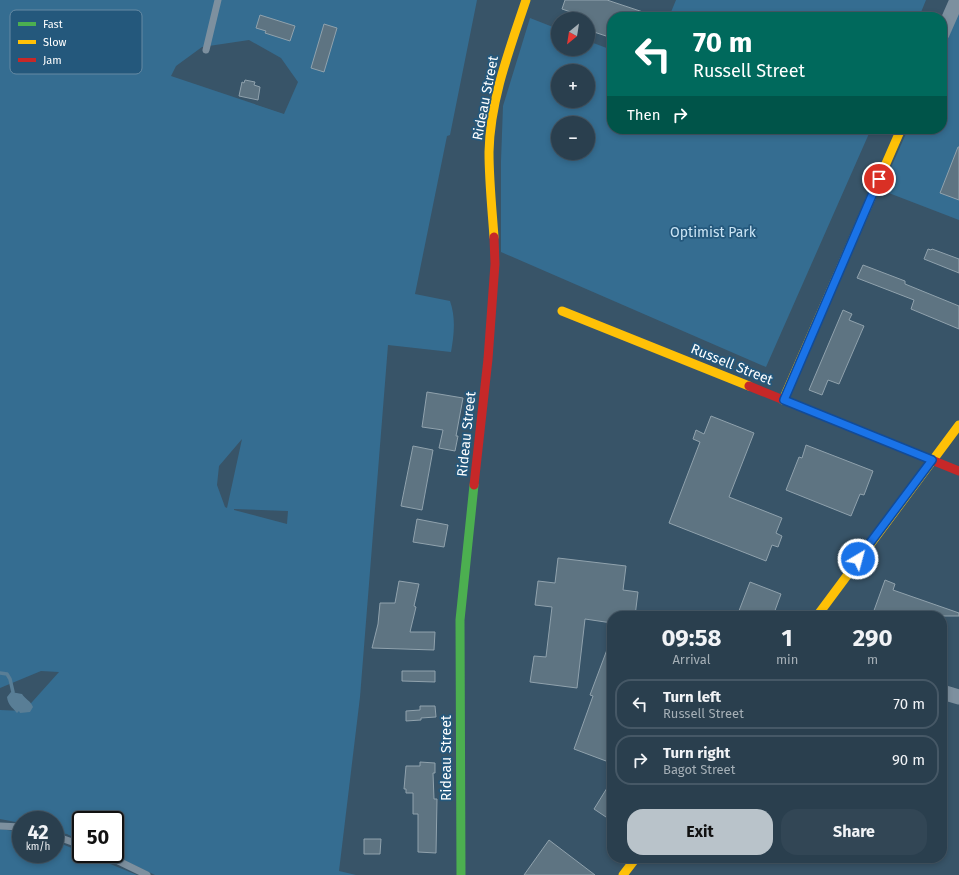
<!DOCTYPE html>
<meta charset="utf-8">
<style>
body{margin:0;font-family:"Fira Sans",sans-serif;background:#324655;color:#f1f3f6;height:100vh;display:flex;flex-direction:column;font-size:15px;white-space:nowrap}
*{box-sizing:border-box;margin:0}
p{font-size:13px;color:#a5afb6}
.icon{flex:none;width:22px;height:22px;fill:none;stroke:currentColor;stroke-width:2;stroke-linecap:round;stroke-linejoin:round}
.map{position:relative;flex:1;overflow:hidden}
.sheet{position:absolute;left:607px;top:611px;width:340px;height:252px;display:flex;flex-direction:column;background:#2a3f4e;border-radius:16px;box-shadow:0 2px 6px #0003,0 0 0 1px #465866}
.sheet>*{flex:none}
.banner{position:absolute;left:607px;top:12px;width:340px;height:122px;border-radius:16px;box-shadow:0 2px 6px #0003,0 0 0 1px #465866;background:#00695c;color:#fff;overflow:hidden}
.needle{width:26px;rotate:210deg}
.buttons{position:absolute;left:551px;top:12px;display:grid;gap:8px}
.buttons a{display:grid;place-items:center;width:44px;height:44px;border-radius:50%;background:#2a3f4e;box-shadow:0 2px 6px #0003,0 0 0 1px #465866;font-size:20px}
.speed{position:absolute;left:12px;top:811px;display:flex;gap:8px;font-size:20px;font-weight:700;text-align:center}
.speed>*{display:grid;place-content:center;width:52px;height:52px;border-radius:50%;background:#2a3f4e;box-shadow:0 2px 6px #0003,0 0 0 1px #465866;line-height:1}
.speed small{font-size:10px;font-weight:400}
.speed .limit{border:2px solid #111;border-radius:6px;background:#fff;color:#111}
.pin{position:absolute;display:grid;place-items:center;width:34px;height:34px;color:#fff;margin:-17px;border:2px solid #fff;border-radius:50%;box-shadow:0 1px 4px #0007}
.me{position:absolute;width:44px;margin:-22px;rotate:37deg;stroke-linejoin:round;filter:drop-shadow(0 0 3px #0008)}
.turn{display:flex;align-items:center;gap:14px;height:84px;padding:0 20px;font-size:18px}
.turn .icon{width:52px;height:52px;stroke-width:2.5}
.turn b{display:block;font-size:28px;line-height:34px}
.then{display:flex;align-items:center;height:38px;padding:0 20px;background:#0003;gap:8px;font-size:15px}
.eta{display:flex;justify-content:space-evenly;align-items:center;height:68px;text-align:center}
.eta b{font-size:24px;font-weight:700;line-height:28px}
.action{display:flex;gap:8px;margin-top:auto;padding:8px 20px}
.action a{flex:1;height:46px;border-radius:16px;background:#b9c3ca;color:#111;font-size:16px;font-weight:700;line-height:46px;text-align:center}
.action a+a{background:#324655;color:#f1f3f6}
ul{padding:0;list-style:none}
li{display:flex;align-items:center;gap:12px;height:50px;margin:0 8px 6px;padding:0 12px;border:2px solid #465866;border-radius:16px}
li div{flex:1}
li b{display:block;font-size:15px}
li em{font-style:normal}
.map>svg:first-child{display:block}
.green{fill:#356d91;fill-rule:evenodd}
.water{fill:#597e96}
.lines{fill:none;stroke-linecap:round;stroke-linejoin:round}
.stream{stroke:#597e96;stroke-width:3.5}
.building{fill:#5e7482;stroke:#90a2ad}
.lane{stroke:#7d909f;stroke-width:7}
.street{stroke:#7d909f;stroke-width:15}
.fast{stroke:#4caf50;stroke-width:9}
.slow{stroke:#ffc107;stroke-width:9}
.jam{stroke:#c62828;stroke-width:9}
.route-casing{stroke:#114b97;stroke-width:10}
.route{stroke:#1a73e8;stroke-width:7}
.labels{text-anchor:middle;stroke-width:3.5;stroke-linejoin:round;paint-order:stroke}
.street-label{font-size:14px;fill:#fff;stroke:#24587c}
.park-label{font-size:14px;fill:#cae4f4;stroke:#24587c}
.key{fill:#24587c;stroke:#668aa3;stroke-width:1}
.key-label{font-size:11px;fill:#fff}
</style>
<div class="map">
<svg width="959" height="875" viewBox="0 0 959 875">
<rect width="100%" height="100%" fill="#385468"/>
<path class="green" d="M 0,0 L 477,0 L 450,135 L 447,136 L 415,294 L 450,301 C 456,318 454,335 451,352 L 388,345 L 360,697 L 339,871 L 356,875 L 155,875 L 111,854 L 115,854 L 115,820 L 81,820 L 81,841 L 67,834 L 55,832 L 55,820 L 21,820 L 21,823 L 0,819 L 0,710 L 24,711 L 59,672 L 41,671 L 0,688 ZM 249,40 L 281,58 L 298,82 L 284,114 L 171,76 L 176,66 L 202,47 ZM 242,439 L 227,508 L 225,507 L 217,485 L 219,466 ZM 234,509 L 288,511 L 287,524 L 234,510 Z
M 676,0 L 926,0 L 919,17 L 669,17 Z
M 959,11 L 959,220 L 881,190 L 908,129 L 942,129 L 942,50 Z
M 530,18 L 558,29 L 558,49 L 588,49 L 588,41 L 612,50 L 612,129 L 871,129 L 766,367 L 501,252 L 501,161 L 503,106 ZM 558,71 L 588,71 L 588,101 L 558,101 ZM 558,123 L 588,123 L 588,153 L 558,153 Z
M 0,829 L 21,832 L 21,854 L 55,854 L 55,841 L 81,852 L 81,854 L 86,854 L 137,875 L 0,875 Z"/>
<path class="water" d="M 11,692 L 22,694 C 25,699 31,701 33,707 L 30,712 L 20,713 L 19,711 L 17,713 C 12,707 8,705 7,697 Z"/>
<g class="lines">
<path class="stream" d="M 0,673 L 7,674 L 10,679 L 13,692"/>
</g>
<path class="building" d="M 565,0 L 607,0 L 652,15 L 652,17 L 612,17 L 612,38 L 591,31 L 591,28 L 588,27 L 588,18 L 562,9 Z
M 260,15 L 295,26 L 290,41 L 265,33 L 266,31 L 256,28 Z
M 324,24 L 337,28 L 324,72 L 311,68 Z
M 245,80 L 255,82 L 254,85 L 260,87 L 258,100 L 239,96 L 242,82 L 244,83 Z
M 958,147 L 959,147 L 959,200 L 940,193 Z
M 928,249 L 931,250 L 932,249 L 959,259 L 959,273 L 924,259 Z
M 863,265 L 905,281 L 905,284 L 959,306 L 959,329 L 911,309 L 914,300 L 857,278 Z
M 843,310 L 852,314 L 849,320 L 864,326 L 839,384 L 828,380 L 822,395 L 809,390 Z
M 427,392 L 463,398 L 456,436 L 458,436 L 455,451 L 439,448 L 443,430 L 422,427 Z
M 711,416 L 754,433 L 729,497 L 782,518 L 776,533 L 782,536 L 778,547 L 772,545 L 766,561 L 669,523 L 700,442 L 693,439 L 696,430 L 704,434 Z
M 806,445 L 873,471 L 864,495 L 860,494 L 851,516 L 786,490 L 799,457 L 802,458 Z
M 413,446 L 433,450 L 422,510 L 401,506 Z
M 417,519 L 448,525 L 444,547 L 413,542 Z
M 558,558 L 626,566 L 623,590 L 638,592 L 635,616 L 612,616 L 612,623 L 585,619 L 577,688 L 530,682 L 534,656 L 546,657 L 552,607 L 535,605 L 538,581 L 555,583 Z
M 885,580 L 895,584 L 893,590 L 959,613 L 959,616 L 872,616 Z
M 399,581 L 419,584 L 414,606 L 416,607 L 410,632 L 435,632 L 434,650 L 372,648 L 378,624 L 380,603 L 395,603 Z
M 750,582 L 781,594 L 773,616 L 737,616 Z
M 611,639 L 612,639 L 612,744 L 606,761 L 574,749 L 593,696 L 590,695 Z
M 402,671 L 435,671 L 435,682 L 402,681 Z
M 420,706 L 435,706 L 436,717 L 421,718 L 421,720 L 406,721 L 406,711 L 420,710 Z
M 420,762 L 435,763 L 435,773 L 433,773 L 434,799 L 437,799 L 436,853 L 418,852 L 418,814 L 413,814 L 413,793 L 406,793 L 406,789 L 404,789 L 406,766 L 420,766 Z
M 612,780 L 612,821 L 594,809 Z
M 364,839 L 381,839 L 380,854 L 364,854 Z
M 549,840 L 595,875 L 524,875 Z"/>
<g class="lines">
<path class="lane" d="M 206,50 L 218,0
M 0,826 L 21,827
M 55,836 L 81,845
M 104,854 L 147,875"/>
<path class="street" d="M 942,34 L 957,0
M 942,692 L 959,697"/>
<path class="fast" d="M 461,875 L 460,620 L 474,485"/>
<path class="slow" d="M 494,237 C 492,209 489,180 489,152 C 490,100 510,48 526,0
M 562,311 L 749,386
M 783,400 L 901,129
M 817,616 L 959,425
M 623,875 L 636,858"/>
<path class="jam" d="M 749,386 L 959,471
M 474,485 L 488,359 L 495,264 L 494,237"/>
</g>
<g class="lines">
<defs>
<path id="route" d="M 858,559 L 932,460 L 784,400 L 879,179"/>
</defs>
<use href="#route" class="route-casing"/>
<use href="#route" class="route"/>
</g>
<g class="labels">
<g class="street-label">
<text transform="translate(485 98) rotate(-79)" y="5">Rideau Street</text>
<text transform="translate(732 364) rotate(22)" y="5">Russell Street</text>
<text transform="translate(466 434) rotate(-84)" y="5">Rideau Street</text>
<text transform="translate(446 758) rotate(-90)" y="5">Rideau Street</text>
</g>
<g class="park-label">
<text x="713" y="237">Optimist Park</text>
</g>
</g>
<rect x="10" y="10" width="132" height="64" rx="6" class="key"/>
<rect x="18" y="22" width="18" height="4" fill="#4caf50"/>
<rect x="18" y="40" width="18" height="4" fill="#ffc107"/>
<rect x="18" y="58" width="18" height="4" fill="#c62828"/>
<g class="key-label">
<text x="43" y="28">Fast</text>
<text x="43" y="46">Slow</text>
<text x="43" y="64">Jam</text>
</g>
</svg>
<div class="buttons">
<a><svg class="needle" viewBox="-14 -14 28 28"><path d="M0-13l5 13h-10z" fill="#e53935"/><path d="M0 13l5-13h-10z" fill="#a5afb6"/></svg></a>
<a>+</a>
<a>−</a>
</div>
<div class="speed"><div>42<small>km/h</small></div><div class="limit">50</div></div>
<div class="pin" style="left:879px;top:179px;background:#d93025"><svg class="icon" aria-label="arrive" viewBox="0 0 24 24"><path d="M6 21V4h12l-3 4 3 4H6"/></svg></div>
<svg class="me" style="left:858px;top:559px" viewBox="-20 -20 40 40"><circle r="17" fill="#1a73e8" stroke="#fff" stroke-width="3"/><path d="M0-11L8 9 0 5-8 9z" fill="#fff"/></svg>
<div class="banner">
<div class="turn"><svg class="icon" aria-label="left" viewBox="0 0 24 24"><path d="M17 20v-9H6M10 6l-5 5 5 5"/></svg><div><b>70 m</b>Russell Street</div></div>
<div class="then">Then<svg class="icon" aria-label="right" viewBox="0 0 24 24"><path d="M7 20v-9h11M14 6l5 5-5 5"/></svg></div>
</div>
<section class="sheet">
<div class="eta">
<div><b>09:58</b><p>Arrival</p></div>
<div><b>1</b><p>min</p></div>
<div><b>290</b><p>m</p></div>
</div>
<ul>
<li><svg class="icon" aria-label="left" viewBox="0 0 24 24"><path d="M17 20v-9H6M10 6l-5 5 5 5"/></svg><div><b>Turn left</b><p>Russell Street</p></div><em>70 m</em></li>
<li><svg class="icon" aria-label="right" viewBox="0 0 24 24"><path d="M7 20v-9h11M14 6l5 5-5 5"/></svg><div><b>Turn right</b><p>Bagot Street</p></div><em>90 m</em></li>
</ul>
<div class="action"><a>Exit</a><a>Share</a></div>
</section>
</div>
